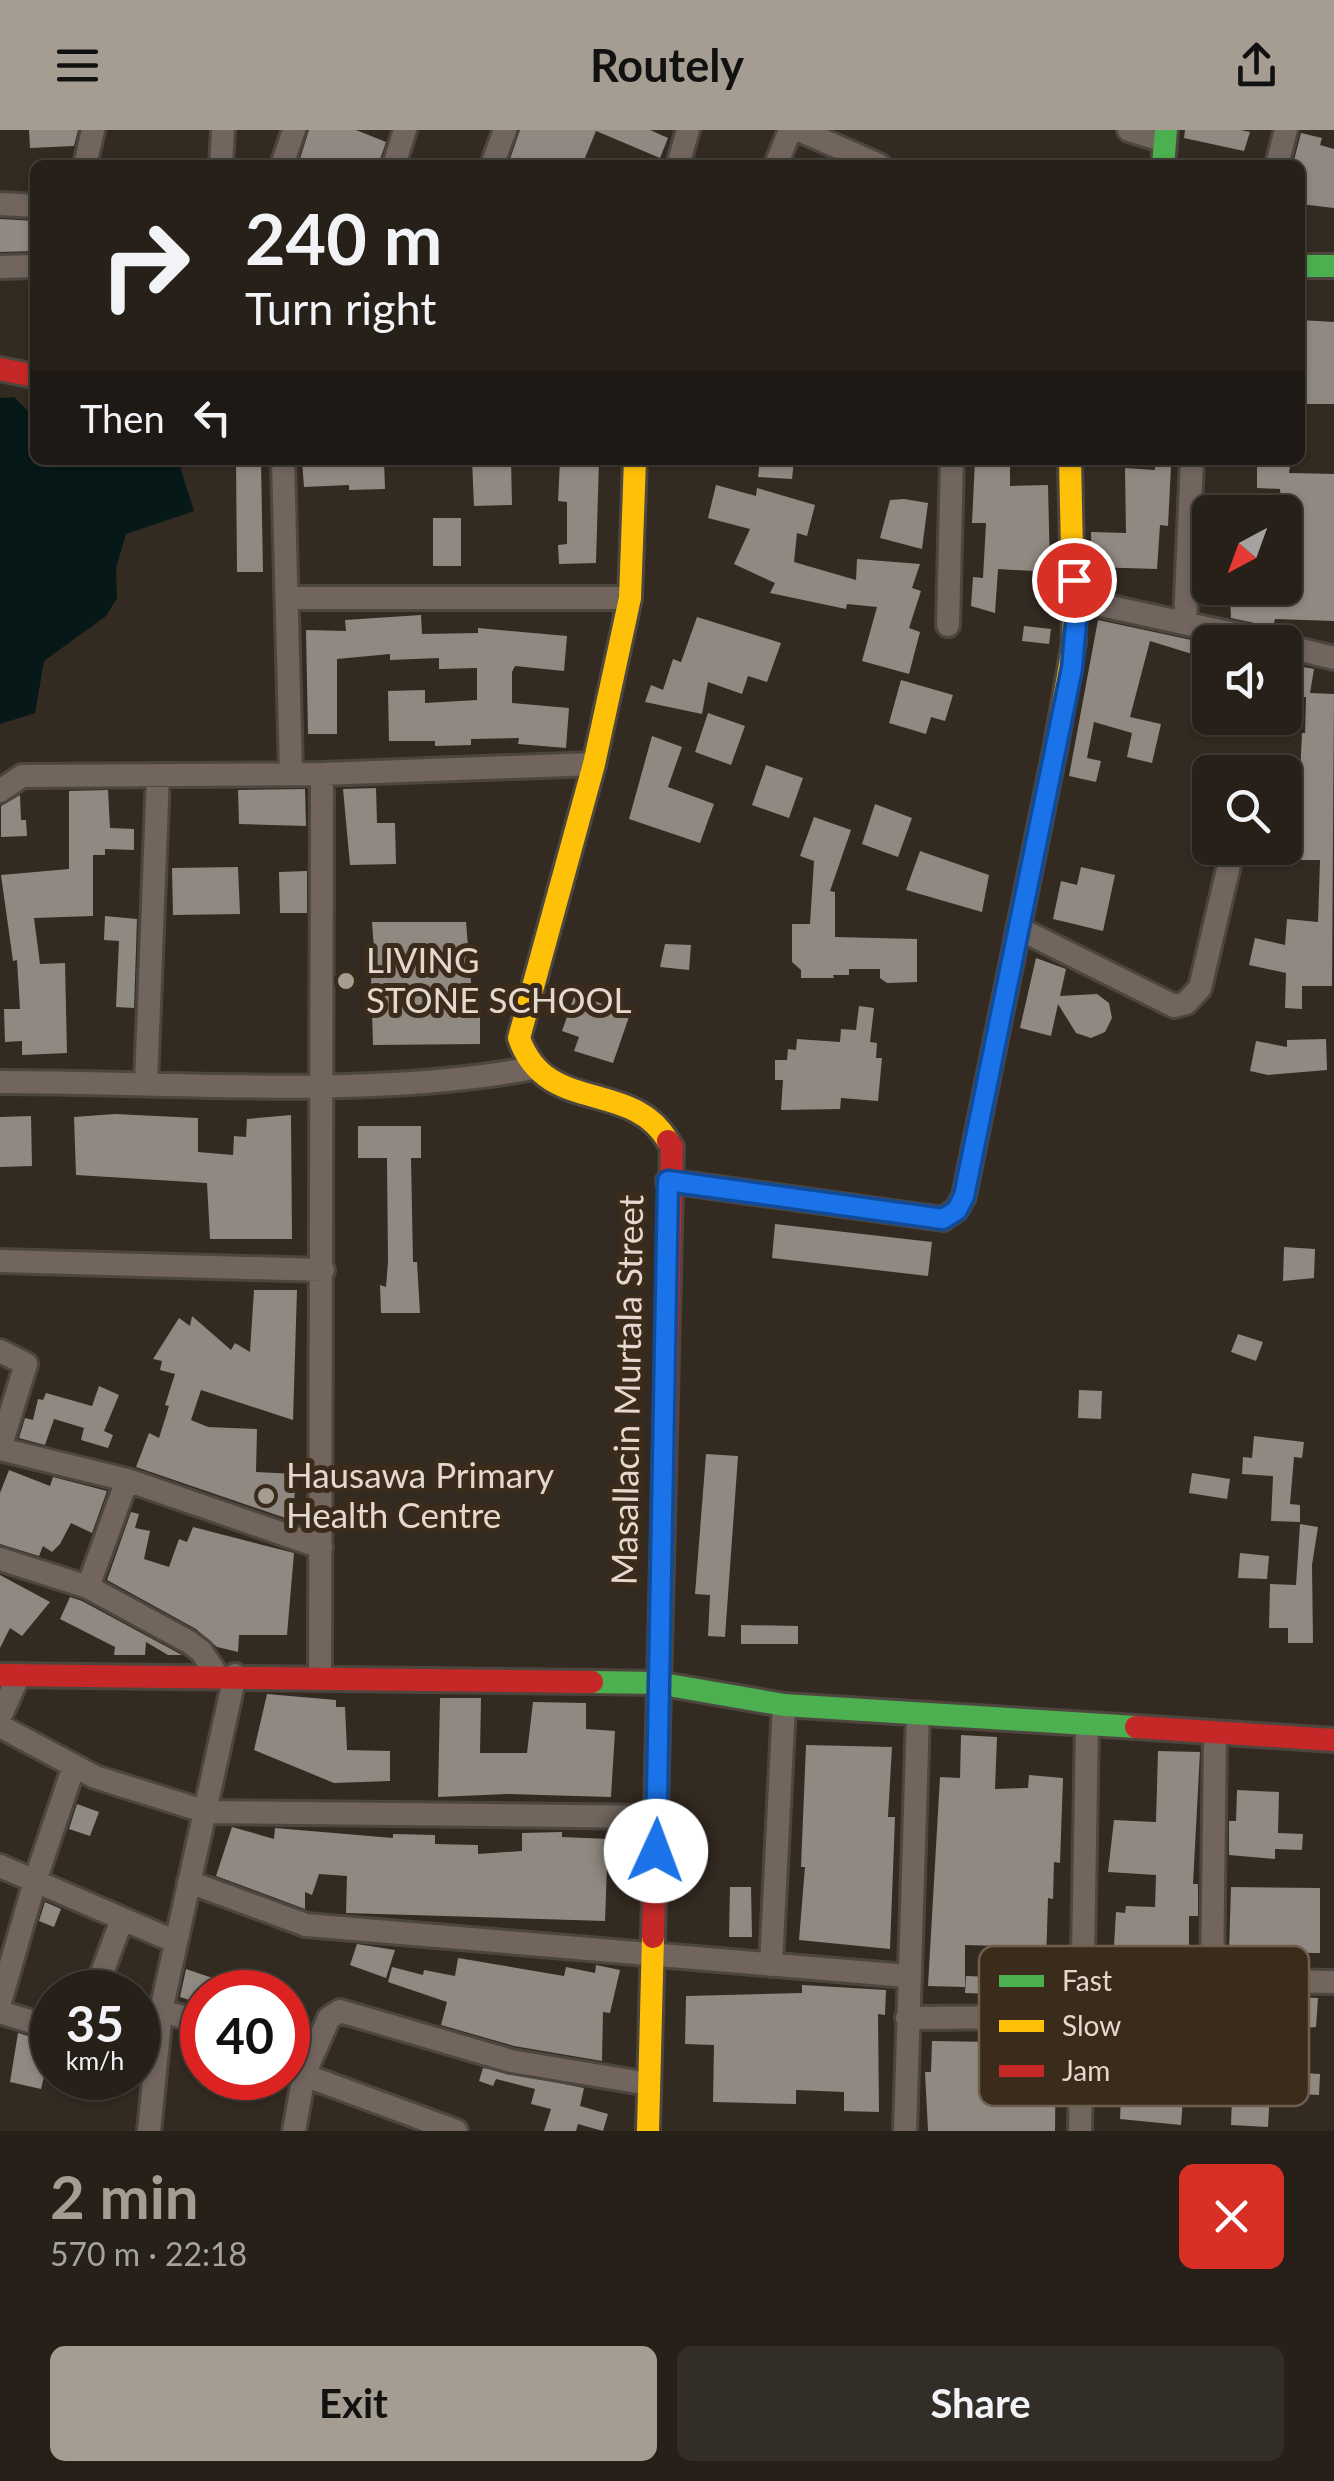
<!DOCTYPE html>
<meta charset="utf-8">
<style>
body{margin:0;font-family:Lato,sans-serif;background:#322d26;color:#f1f3f6;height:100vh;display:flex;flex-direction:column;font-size:38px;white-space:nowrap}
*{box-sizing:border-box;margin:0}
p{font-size:32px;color:#a4a3a2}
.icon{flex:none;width:55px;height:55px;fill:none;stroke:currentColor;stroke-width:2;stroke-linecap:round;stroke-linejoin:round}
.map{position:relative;height:2001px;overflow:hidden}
.details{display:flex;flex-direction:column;background:#262019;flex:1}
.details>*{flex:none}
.guide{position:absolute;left:30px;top:30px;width:1275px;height:305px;border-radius:15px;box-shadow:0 2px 8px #0004,0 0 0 2px #423e38;background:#262019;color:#f1f3f6;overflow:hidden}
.needle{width:65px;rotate:221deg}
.buttons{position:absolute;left:1192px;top:365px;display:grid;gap:20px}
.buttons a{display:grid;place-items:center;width:110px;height:110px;border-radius:15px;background:#262019;box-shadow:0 2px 8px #0004,0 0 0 2px #423e38;font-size:50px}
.speed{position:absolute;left:30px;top:1840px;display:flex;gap:20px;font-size:50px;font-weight:700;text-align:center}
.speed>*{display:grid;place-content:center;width:130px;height:130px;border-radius:50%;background:#262019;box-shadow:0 2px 8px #0004,0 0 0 2px #423e38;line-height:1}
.speed small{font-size:25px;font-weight:400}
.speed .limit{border:15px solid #d22;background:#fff;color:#111}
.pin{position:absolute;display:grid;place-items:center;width:85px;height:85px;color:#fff;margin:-42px;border:5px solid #fff;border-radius:50%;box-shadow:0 2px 10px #0007}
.me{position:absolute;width:110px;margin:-55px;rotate:2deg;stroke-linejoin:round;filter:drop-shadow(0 0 8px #0008)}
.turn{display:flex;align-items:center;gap:35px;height:210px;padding:0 50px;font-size:45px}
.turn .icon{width:130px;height:130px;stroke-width:2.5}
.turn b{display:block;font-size:70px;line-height:85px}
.then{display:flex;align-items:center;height:95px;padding:0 50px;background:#0003;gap:20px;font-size:38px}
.round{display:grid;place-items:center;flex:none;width:105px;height:105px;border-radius:15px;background:#322d26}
.overview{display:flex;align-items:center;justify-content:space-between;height:170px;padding:0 50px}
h1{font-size:60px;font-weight:700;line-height:75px;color:#a59c92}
.primary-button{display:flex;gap:20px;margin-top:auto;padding:20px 50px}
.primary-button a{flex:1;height:115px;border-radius:15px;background:#a59c92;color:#111;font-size:40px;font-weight:700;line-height:115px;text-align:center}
.primary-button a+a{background:#322d26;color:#f1f3f6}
header{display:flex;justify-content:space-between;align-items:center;height:130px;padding:0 50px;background:#a59c92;color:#111;font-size:45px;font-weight:700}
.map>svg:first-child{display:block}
.water{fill:#071819}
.building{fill:#908981}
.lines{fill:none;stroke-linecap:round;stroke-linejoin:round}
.street-casing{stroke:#4d463f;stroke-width:28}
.fast-casing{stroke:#4d463f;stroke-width:28}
.slow-casing{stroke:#4d463f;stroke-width:28}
.jam-casing{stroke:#4d463f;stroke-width:28}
.street{stroke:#71655e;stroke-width:22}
.fast{stroke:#4caf50;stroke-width:22}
.slow{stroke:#ffc107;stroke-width:22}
.jam{stroke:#c62828;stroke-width:22}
.route-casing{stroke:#114b97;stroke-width:25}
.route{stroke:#1a73e8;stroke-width:18}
.poi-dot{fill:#a59c92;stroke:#3a2b1a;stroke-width:4}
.labels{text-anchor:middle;stroke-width:10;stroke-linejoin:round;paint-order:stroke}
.poi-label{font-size:35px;fill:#e3d9cf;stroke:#3a2b1a;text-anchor:start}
.street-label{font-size:35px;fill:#e3d9cf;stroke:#3a2b1a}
.key{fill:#3a2b1a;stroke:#6d5f50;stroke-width:2.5}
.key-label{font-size:28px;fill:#e3d9cf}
</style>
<header><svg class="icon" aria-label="menu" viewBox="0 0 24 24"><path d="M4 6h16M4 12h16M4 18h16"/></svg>Routely<svg class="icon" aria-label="share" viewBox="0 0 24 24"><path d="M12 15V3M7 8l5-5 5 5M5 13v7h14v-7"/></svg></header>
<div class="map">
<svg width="1334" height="2001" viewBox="0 0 1334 2001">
<rect width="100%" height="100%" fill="#332a21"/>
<path class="water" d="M 14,267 L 35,288 L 35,330 L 178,330 L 194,381 L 126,404 L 116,438 L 117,468 L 106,486 L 44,531 L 35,583 L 0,594 L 0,268 Z"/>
<path class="building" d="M 29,0 L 78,0 L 74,16 L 30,18 Z
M 309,0 L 356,0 L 386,12 L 378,35 L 298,35 Z
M 520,0 L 650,0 L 668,8 L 660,28 L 596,1 L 582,35 L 508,35 Z
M 1185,0 L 1241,0 L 1250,2 L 1244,21 L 1184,8 Z
M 1301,3 L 1322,8 L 1320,15 L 1334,19 L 1334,78 L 1300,74 L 1300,35 L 1293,34 Z
M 0,89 L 35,91 L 35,121 L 0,122 Z
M 1300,190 L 1334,192 L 1334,274 L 1300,274 Z
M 302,330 L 384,330 L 385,359 L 349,360 L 349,355 L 304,357 Z
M 472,330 L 511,330 L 512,375 L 474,376 Z
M 560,330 L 599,330 L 596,433 L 559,434 L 558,415 L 567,414 L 567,372 L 558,371 Z
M 760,330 L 794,330 L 792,349 L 758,347 Z
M 975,330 L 1010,330 L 1010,356 L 1048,355 L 1050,442 L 998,439 L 995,483 L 971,476 L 973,447 L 983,448 L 986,393 L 972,393 Z
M 1257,330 L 1291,330 L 1289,343 L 1334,344 L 1334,491 L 1275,489 L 1273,497 L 1231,488 L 1230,467 L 1257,465 L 1257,458 L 1285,458 L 1287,450 L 1280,359 L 1257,358 Z
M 236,331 L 261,331 L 263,442 L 237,442 Z
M 1155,336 L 1171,336 L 1168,396 L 1160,395 L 1157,439 L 1092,437 L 1091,402 L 1126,403 L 1125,338 L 1155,340 Z
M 716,355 L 756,366 L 757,358 L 815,375 L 807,406 L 797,403 L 794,432 L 856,450 L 857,429 L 920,434 L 912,458 L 921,461 L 909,498 L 920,502 L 909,544 L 862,531 L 877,477 L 847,474 L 846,479 L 770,463 L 775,453 L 734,434 L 750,399 L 708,388 Z
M 1206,365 L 1227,366 L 1226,382 L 1205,382 Z
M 904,369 L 928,373 L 922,419 L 880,408 L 890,370 Z
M 433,388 L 461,388 L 461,436 L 433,436 Z
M 421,485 L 422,504 L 478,503 L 478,498 L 567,506 L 564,541 L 515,536 L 512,542 L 512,573 L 569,578 L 566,618 L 518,614 L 519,608 L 471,609 L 471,615 L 435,616 L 435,611 L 389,611 L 388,561 L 425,560 L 425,573 L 477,570 L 477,538 L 439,539 L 439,528 L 390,530 L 390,524 L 337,529 L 337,604 L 308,604 L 306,500 L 346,501 L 345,490 Z
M 697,487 L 781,513 L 767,552 L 748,546 L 742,564 L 708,552 L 702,584 L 645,572 L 651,555 L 663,560 L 673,529 L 681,532 Z
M 1098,490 L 1210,514 L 1205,528 L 1150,511 L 1130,587 L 1161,594 L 1152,633 L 1127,627 L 1132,603 L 1094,592 L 1087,628 L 1101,631 L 1096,652 L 1069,646 Z
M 1024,496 L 1051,499 L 1049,514 L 1022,511 Z
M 1298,536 L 1314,539 L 1310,563 L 1334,564 L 1332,856 L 1302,856 L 1302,879 L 1285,878 L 1286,843 L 1249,835 L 1255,808 L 1285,815 L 1287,789 L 1318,792 L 1320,730 L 1294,730 L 1295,684 L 1290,684 L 1291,646 L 1300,646 L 1302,603 L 1305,603 L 1306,567 L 1293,567 Z
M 901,550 L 953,565 L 945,591 L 931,587 L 926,604 L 889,593 Z
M 708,583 L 745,596 L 731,635 L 695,622 Z
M 652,606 L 682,617 L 668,657 L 714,674 L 700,713 L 629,689 Z
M 766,635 L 803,648 L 789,688 L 752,675 Z
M 376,658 L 377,693 L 395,693 L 396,734 L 350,735 L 343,659 Z
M 305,659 L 306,696 L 239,694 L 238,660 Z
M 108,660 L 110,698 L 134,699 L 134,720 L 105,719 L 105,725 L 93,725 L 93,786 L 34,788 L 40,834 L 65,833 L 67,923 L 22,925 L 22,911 L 5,912 L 4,879 L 20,879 L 17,830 L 13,831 L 1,745 L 69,739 L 69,661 Z
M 20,665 L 21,690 L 26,690 L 27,706 L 1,707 L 1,676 Z
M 875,674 L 912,688 L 898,727 L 862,714 Z
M 814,687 L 851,700 L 830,761 L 835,762 L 835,807 L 917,809 L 917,852 L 887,853 L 880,848 L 880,839 L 849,839 L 849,845 L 833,845 L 834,848 L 801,848 L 801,840 L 792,832 L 792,794 L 810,794 L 814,731 L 800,726 Z
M 920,721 L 989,745 L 982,782 L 906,760 Z
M 238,737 L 240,784 L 173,785 L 172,738 Z
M 1081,737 L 1115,745 L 1103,801 L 1053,789 L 1061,751 L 1077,755 Z
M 307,741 L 307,783 L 280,783 L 279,742 Z
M 105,786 L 137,789 L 134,878 L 116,877 L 119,811 L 104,810 Z
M 372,792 L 466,792 L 473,876 L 480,876 L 480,914 L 373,915 L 371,845 L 376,846 Z
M 665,814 L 691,815 L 689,840 L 660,837 Z
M 1036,828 L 1066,839 L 1060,866 L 1097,864 L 1109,873 L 1112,888 L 1105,902 L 1091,908 L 1076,903 L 1058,874 L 1051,906 L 1020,898 Z
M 575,864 L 630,884 L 613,933 L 574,921 L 579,907 L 562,901 Z
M 859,876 L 874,878 L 870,912 L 877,913 L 876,928 L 882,928 L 878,971 L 841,968 L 840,979 L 781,980 L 783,950 L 775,950 L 775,930 L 787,930 L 788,919 L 796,920 L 797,909 L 840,912 L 841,899 L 856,900 Z
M 1326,909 L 1327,940 L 1268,945 L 1250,941 L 1256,911 L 1287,917 L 1287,910 Z
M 115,984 L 198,988 L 198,1022 L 233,1025 L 234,1006 L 246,1007 L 247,989 L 291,985 L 292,1109 L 210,1109 L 207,1053 L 76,1045 L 74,987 Z
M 31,986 L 32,1036 L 0,1037 L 0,987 Z
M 358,996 L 421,996 L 421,1028 L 411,1028 L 413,1132 L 417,1132 L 420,1183 L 381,1183 L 380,1155 L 386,1157 L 388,1132 L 387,1028 L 358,1028 Z
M 775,1094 L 932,1112 L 928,1146 L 772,1128 Z
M 1284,1117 L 1315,1119 L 1314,1148 L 1283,1151 Z
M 254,1160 L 297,1160 L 293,1290 L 201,1260 L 191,1290 L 208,1297 L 257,1299 L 256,1342 L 295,1344 L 294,1391 L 136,1337 L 149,1303 L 159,1308 L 169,1276 L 165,1275 L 175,1244 L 160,1240 L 162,1231 L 153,1229 L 179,1188 L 190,1196 L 192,1186 L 231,1220 L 235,1213 L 250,1222 Z
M 1238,1204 L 1263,1212 L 1256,1231 L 1231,1222 Z
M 99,1256 L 119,1265 L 104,1301 L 113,1305 L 108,1318 L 81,1310 L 84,1298 L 54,1289 L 45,1315 L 19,1308 L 25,1288 L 33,1290 L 38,1269 L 43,1270 L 46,1263 L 92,1276 Z
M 1079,1260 L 1102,1261 L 1101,1289 L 1078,1288 Z
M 1254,1306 L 1304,1312 L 1302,1328 L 1294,1327 L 1290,1374 L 1300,1375 L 1300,1392 L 1271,1391 L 1273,1346 L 1242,1344 L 1243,1327 L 1252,1328 Z
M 706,1324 L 738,1326 L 725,1507 L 708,1506 L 710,1465 L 695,1464 Z
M 9,1340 L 50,1356 L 53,1347 L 107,1361 L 92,1403 L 71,1393 L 60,1414 L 52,1422 L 43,1416 L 39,1426 L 0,1414 L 0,1363 Z
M 1192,1343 L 1230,1349 L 1227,1369 L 1189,1363 Z
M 131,1382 L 139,1384 L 135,1398 L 150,1401 L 144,1429 L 169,1437 L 179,1409 L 187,1412 L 193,1397 L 294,1423 L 287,1505 L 239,1505 L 238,1522 L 217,1517 L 196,1499 L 107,1450 Z
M 1300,1394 L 1318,1397 L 1312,1435 L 1313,1513 L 1288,1513 L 1288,1498 L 1269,1498 L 1270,1454 L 1296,1455 Z
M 1240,1423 L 1269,1426 L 1267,1449 L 1238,1448 Z
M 0,1445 L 50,1472 L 22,1506 L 10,1498 L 0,1518 Z
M 70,1467 L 82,1471 L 182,1525 L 168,1525 L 146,1512 L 145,1525 L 114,1525 L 115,1517 L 60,1489 Z
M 741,1495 L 798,1496 L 798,1514 L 741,1514 Z
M 267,1564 L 336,1570 L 336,1577 L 345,1577 L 347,1620 L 390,1621 L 390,1651 L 334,1653 L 254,1620 Z
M 440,1568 L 481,1568 L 480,1623 L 527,1623 L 533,1572 L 586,1573 L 586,1599 L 615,1601 L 611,1667 L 507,1664 L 438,1667 Z
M 961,1605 L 997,1607 L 995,1659 L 1028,1658 L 1029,1645 L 1063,1648 L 1060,1733 L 1054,1732 L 1053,1769 L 1048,1768 L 1046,1833 L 1059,1833 L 1058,1861 L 998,1859 L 999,1816 L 965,1815 L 965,1857 L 928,1856 L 940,1647 L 960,1648 Z
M 806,1615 L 892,1617 L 888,1687 L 895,1687 L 890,1819 L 799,1810 L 805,1737 L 801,1737 Z
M 1158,1621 L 1200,1622 L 1193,1754 L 1198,1754 L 1198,1786 L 1189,1786 L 1189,1823 L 1114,1816 L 1116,1782 L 1125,1783 L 1126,1776 L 1155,1777 L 1156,1745 L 1108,1742 L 1114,1690 L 1156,1692 Z
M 1237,1660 L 1279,1662 L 1278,1703 L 1303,1704 L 1302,1720 L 1275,1719 L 1275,1729 L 1229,1725 L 1229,1691 L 1236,1691 Z
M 77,1674 L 99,1682 L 90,1706 L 69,1699 Z
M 232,1697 L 274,1709 L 275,1698 L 393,1708 L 393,1704 L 435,1705 L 435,1714 L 478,1715 L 478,1724 L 522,1721 L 522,1703 L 562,1702 L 562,1707 L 608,1709 L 605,1791 L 346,1783 L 347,1746 L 319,1744 L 312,1765 L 305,1762 L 305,1779 L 216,1746 Z
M 730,1757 L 751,1757 L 752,1807 L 729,1807 Z
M 1231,1757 L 1320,1758 L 1320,1823 L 1229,1822 Z
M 45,1772 L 61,1779 L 54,1797 L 39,1791 Z
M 357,1814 L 395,1820 L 386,1848 L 350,1835 Z
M 458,1828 L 564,1846 L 566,1837 L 595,1843 L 596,1835 L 620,1840 L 610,1883 L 603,1882 L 602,1931 L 514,1916 L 441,1895 L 447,1872 L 388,1852 L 392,1837 L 423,1845 L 424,1840 L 455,1846 Z
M 186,1839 L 248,1860 L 247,1862 L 202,1862 L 202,1874 L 180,1867 Z
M 966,1846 L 994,1847 L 993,1864 L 965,1863 Z
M 802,1855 L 886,1860 L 885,1885 L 878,1884 L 879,1982 L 844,1981 L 844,1962 L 796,1960 L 796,1974 L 713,1972 L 714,1915 L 685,1914 L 686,1866 L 802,1863 Z
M 1104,1863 L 1221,1865 L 1218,1933 L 1304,1936 L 1303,1943 L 1320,1944 L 1319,1965 L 1270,1962 L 1268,1997 L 1231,1995 L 1232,1967 L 1199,1965 L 1199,1970 L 1183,1969 L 1181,1995 L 1120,1989 L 1121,1967 L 1115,1967 L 1117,1924 L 1102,1923 Z
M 1296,1867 L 1318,1868 L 1316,1897 L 1276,1900 L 1277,1870 L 1296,1872 Z
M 18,1903 L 52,1913 L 41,1959 L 10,1952 Z
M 996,1905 L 1056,1907 L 1055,2001 L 928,2001 L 925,1942 L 931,1942 L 932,1911 L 996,1912 Z
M 483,1938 L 584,1958 L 580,1976 L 608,1984 L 603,2001 L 578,1994 L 576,2001 L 544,2001 L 551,1979 L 531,1974 L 535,1959 L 496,1949 L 493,1956 L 479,1951 Z"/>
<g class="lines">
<defs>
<path id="street" d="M 799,0 L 879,35
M 1129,0 L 1165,11
M 85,35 L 93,0
M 221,35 L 223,0
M 282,35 L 294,0
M 394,35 L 405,0
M 492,35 L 505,0
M 678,35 L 688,0
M 776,35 L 790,0
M 1277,35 L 1286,0
M 0,74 L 35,76
M 0,137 L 35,136
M 283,330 L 291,642
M 288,468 L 630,468
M 1078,470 L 1271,512
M 1185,492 L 1192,330
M 948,495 L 952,330
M 1285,516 L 1334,528
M 0,661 L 22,646 L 322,644 L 594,634
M 1018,798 L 1174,876 L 1186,873 L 1200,858 L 1233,718
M 0,952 C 170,952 362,969 528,939
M 146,952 L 158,646
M 0,1131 L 323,1140
M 0,1221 L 26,1234 L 0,1318
M 0,1319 L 127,1350 L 321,1417
M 0,1429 L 88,1457 L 127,1350
M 88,1457 L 189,1512 L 201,1521 L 217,1545
M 320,1547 L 322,644
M 0,1587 L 19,1545
M 0,1596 L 95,1647 L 207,1682 L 658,1687
M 74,1636 L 35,1751 L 176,1812
M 0,1736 L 35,1751 L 0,1872
M 189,1752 L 306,1795 L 907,1846
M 771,1835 L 784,1575
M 1083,1848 L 1334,1852
M 1212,1850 L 1215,1603
M 95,1862 L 122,1789
M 161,1881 L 202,1892
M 0,1882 L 52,1898
M 907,1888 L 1082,1887
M 288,1917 L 313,1924 L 304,1945 L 294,2001
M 313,1924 L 329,1888 L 340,1881 L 511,1931 L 649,1954
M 304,1945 L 456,2001
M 149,2001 L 161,1881 L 235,1545
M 905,2001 L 918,1584
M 1080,2001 L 1087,1595"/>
<path id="fast" d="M 1163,35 L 1166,0
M 1300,136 L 1334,136
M 592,1552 L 657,1553 L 784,1575 L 1136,1597"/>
<path id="slow" d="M 635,330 L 630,468 L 594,634 L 519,908 C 546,986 631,948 668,1011
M 1056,615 L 1074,512 L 1070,330
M 648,2001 L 653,1807"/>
<path id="jam" d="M 0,239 L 35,246
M 668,1051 L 943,1089 L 957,1079 L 964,1066 L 1056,615
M 0,1545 L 592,1552
M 1136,1597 L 1334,1610
M 653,1807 L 672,1017 L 668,1011"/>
</defs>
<use href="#street" class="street-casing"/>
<use href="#fast" class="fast-casing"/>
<use href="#slow" class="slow-casing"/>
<use href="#jam" class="jam-casing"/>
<use href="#street" class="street"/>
<use href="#fast" class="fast"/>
<use href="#slow" class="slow"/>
<use href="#jam" class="jam"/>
</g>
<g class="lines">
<defs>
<path id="route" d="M 656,1721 L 668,1051 L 943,1089 L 957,1080 L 964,1066 L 1072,538 L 1078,470 L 1074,450"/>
</defs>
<use href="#route" class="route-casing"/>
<use href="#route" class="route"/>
</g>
<g class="poi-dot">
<circle cx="346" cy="851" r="10"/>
<circle cx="266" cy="1366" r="10"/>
</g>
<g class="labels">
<g class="poi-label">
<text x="366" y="843">LIVING<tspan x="366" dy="40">STONE SCHOOL</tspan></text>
<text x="286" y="1358">Hausawa Primary<tspan x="286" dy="40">Health Centre</tspan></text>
</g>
<g class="street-label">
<text transform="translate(628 1260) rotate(-89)" y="12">Masallacin Murtala Street</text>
</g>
</g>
<rect x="979" y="1816" width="330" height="160" rx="15" class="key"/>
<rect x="999" y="1845" width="45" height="12" fill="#4caf50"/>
<rect x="999" y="1890" width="45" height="12" fill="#ffc107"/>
<rect x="999" y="1935" width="45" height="12" fill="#c62828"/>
<g class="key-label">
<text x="1062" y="1861">Fast</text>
<text x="1062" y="1906">Slow</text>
<text x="1062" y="1951">Jam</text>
</g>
</svg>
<div class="buttons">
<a><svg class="needle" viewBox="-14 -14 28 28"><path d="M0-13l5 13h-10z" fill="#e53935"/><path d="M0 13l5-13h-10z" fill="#a4a3a2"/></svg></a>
<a><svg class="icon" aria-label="sound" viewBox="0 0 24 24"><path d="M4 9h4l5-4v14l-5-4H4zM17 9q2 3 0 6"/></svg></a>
<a><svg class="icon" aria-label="search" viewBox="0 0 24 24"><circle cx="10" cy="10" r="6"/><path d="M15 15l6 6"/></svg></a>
</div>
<div class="speed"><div>35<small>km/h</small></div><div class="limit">40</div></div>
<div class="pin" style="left:1074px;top:450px;background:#d93025"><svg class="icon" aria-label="arrive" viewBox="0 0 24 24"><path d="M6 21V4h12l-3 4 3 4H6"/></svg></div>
<svg class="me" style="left:656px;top:1721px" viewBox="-20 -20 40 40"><circle r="19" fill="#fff"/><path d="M0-13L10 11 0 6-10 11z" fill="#1a73e8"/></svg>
<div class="guide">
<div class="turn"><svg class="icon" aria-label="right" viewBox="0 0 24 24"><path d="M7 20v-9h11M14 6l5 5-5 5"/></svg><div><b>240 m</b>Turn right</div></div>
<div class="then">Then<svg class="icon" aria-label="left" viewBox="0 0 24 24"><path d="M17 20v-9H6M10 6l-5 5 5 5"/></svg></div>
</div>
</div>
<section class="details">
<div class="overview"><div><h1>2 min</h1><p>570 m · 22:18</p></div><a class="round" style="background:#d93025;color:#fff"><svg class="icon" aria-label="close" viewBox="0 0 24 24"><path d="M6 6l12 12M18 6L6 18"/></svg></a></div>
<div class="primary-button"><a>Exit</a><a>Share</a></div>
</section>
